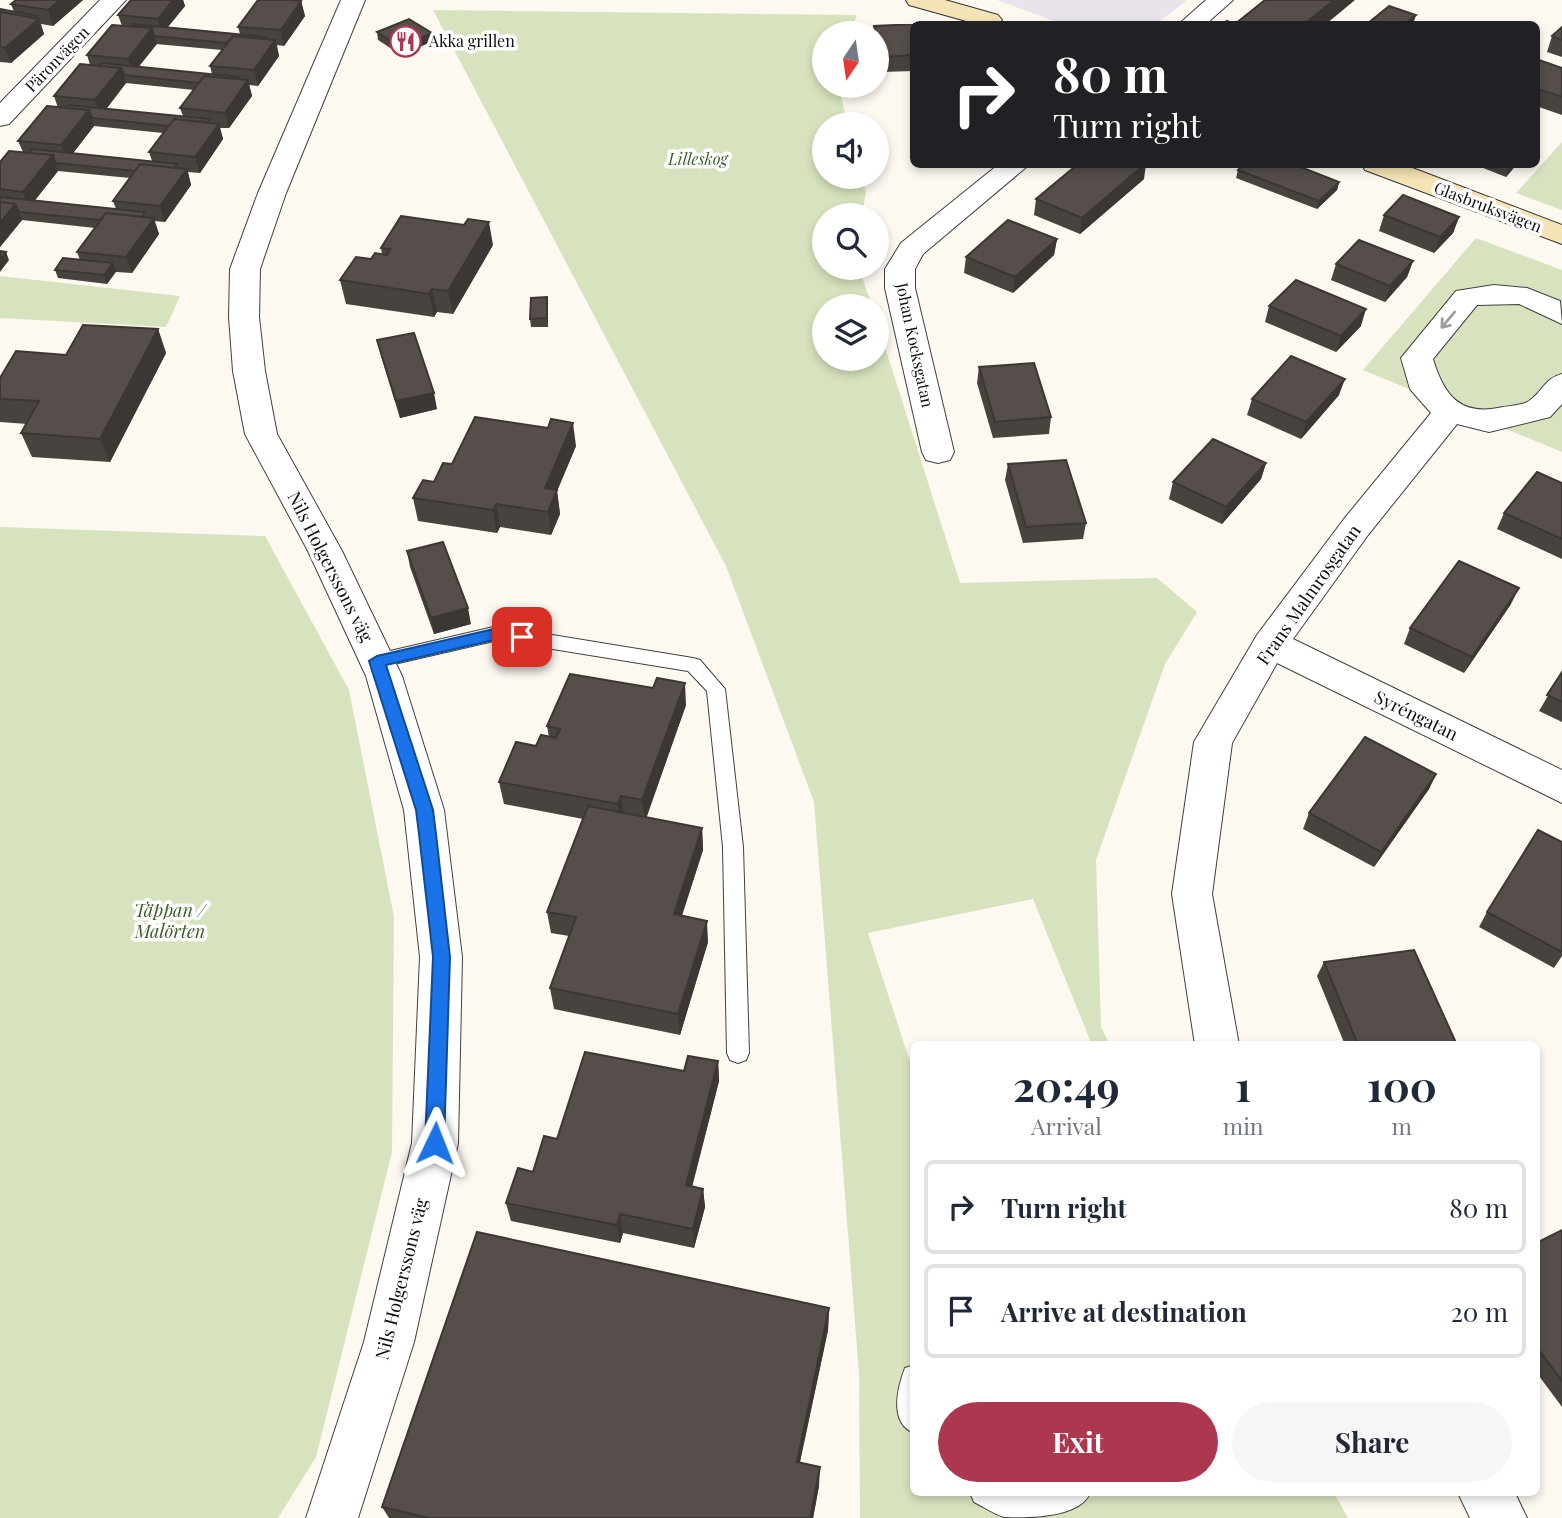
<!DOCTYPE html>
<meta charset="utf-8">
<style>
body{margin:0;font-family:"Playfair Display",serif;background:#f6f6f7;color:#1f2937;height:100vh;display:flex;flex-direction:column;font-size:26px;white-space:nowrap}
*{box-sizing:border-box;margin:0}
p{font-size:23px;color:#747a83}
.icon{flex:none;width:38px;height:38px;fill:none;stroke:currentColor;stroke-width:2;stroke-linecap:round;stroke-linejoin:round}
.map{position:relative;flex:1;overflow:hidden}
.side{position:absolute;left:910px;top:1041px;width:630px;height:455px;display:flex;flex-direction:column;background:#fff;border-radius:10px;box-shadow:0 4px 10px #0003}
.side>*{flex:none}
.guide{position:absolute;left:910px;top:21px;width:630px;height:147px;border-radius:10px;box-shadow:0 4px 10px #0003;background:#202124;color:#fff;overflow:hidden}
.needle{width:46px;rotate:193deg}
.controls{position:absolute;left:812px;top:21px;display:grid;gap:14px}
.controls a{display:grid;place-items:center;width:77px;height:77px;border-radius:50%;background:#fff;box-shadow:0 4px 10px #0003;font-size:35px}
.pin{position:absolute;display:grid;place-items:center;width:60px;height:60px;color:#fff;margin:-30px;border-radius:14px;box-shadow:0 4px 10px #0006}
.me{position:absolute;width:77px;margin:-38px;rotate:2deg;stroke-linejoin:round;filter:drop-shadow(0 0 5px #0008)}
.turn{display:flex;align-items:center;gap:24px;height:147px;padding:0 28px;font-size:32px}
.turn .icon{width:91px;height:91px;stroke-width:2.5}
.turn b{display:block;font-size:49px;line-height:60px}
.eta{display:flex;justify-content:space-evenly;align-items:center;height:119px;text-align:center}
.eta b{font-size:42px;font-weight:700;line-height:49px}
.primary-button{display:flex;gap:14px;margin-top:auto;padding:14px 28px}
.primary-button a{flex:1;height:80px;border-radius:42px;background:#ab384f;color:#fff;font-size:28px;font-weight:700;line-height:80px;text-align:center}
.primary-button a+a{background:#f6f6f7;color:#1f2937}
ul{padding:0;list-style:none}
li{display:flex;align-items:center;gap:21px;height:94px;margin:0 14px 10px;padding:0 14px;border:4px solid #e0e1e3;border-radius:10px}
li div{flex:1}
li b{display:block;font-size:26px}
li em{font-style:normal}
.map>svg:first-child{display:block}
.industrial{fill:#e9e3eb}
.green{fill:#d7e3be}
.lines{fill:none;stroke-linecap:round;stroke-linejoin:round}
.service-casing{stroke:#414141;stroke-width:2}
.minor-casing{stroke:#414141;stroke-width:2}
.tertiary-casing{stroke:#414141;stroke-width:2}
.secondary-casing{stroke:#303030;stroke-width:2}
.service{fill:#fff;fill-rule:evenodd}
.minor{fill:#fff;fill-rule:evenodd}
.tertiary{fill:#fff;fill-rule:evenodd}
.secondary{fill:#f4e3b4;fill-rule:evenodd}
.wall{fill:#494340;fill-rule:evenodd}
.shaded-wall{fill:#3c3734}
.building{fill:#554e4b;stroke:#3c3734;stroke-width:2}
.oneway{stroke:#9f9f9f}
.route{fill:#1a73e8;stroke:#114b97;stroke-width:2}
.labels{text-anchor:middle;stroke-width:7;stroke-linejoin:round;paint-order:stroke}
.far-poi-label{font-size:16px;fill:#0e0e0e;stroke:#fff;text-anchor:start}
.far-street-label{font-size:16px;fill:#0e0e0e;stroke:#fff}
.far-park-label{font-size:16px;font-style:italic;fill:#3a5d26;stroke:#fff}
.street-label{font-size:18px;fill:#0e0e0e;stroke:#fff}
.park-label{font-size:18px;font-style:italic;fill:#3a5d26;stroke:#fff}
</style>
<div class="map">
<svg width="1562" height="1518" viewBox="0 0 1562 1518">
<rect width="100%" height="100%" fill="#fdf8f0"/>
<path class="industrial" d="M 997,0 L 1187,0 L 1156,24 L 1062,24 Z"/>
<path class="green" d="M 433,10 L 857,15 L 849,33 L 824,33 L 824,86 L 838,86 L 848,124 L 824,124 L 824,177 L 862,177 L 866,193 L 862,215 L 824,215 L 824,268 L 859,268 L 872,306 L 824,306 L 824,359 L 877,359 L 877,322 L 960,583 L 1157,578 L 1197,612 L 1165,664 L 1096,860 L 1101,1027 L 1110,1045 L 1092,1045 L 1033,899 L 868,933 L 913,1071 L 914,1493 L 1334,1493 L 1348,1518 L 860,1518 L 859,1373 L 814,802 L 726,566 Z
M 1562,142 L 1562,210 L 1516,193 Z
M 1476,238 L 1562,270 L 1562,452 L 1363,370 Z
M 0,276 L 180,296 L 166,327 L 0,318 Z
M 0,527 L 265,536 L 349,690 L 394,917 L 392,1152 L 316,1457 L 278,1518 L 0,1518 Z"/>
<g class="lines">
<defs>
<path id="service" d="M 498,626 L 693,658 L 700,660 L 725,689 L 743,847 L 749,1053 L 746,1060 L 738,1063 L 730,1060 L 727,1053 L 723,847 L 707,691 L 688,671 L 498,640 L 377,668 L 368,661 L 377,654 Z
M 914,1365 L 914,1433 C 889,1423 897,1389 905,1368 Z
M 970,1493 L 1011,1493 L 1017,1496 L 1090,1493 C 1080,1518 1028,1518 1004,1517 C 994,1514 984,1507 974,1502 Z"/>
<path id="minor" d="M 100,0 L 126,0 L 9,124 L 0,126 L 0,103 Z
M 341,0 L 365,0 L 286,193 L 260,269 L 259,317 L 265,371 L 277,434 L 342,551 L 402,676 L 444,810 L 462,957 L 458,1143 L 414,1342 L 358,1518 L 306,1518 L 364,1342 L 412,1143 L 420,957 L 404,810 L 366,676 L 308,551 L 245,434 L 233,371 L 229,317 L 230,269 L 258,193 Z
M 999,164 L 1030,164 L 923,254 L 915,269 L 915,288 L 954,452 L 950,460 L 938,463 L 926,460 L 922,452 L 885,288 L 885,269 L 901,243 Z
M 1494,285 L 1527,288 L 1560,301 L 1562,324 L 1519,304 L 1477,305 L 1433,359 C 1444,396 1461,417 1503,407 C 1511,406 1523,405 1529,401 C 1543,391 1545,378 1562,374 L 1562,404 L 1550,417 L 1489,432 L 1457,424 L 1368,535 L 1293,639 L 1562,770 L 1562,803 L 1277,663 L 1232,743 L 1212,894 L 1239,1045 L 1195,1045 L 1172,894 L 1194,742 L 1257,635 L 1344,519 L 1431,413 L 1410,389 L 1401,358 L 1456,291 Z
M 1458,1493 L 1515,1493 L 1527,1518 L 1470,1518 Z"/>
<path id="tertiary" d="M 1206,0 L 1233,0 L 1206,24 L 1179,24 Z"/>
<path id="secondary" d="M 906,0 L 945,0 L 998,15 L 1002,20 L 998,24 L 977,24 L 909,5 Z
M 1362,164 L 1402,164 L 1562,225 L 1562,244 L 1365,170 Z"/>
</defs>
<use href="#service" class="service-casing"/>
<use href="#minor" class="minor-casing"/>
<use href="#tertiary" class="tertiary-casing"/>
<use href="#secondary" class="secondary-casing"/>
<use href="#service" class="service"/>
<use href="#minor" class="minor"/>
<use href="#tertiary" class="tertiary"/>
<use href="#secondary" class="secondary"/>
</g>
<path class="wall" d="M 16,0 L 83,0 L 53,26 L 41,24 L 44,34 L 11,63 L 0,62 L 0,9 L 14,12 L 11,4 Z
M 131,0 L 183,0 L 185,6 L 168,27 L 240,34 L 238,27 L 301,1 L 305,16 L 284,46 L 277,45 L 279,56 L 258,86 L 249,85 L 252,96 L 229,128 L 220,128 L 223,139 L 200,173 L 188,172 L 191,185 L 165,222 L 154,221 L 159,234 L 132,273 L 116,272 L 107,284 L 58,278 L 55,270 L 80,260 L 77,252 L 95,228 L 22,220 L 0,247 L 0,162 L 23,152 L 18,141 L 58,108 L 54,96 L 90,65 L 87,55 L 122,26 L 118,15 ZM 156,44 L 222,50 L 210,66 L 212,74 L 138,67 ZM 126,83 L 194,90 L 180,108 L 183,116 L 106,109 ZM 94,126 L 163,133 L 149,152 L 152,161 L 73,153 ZM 58,171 L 130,178 L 113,201 L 116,209 L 35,200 Z
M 914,24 L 914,71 L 881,72 L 877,56 L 877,33 L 873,33 L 874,26 Z
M 1562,27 L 1562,57 L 1547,52 L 1552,36 Z
M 377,32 L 433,41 L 401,55 L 378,40 Z
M 1536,59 L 1562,68 L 1562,115 L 1536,106 Z
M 1473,164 L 1517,164 L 1506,177 Z
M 1238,170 L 1339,182 L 1337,190 L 1317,209 L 1236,178 Z
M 1144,179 L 1080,234 L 1034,215 L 1036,199 Z
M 1384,215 L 1459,217 L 1453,233 L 1434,253 L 1379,231 Z
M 1057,239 L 1054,255 L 1013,293 L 964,273 L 966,257 Z
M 493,245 L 453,314 L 437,312 L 434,317 L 346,304 L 340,280 L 371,259 L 382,254 L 381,248 Z
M 1413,261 L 1407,277 L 1385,302 L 1331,280 L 1336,264 Z
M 548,305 L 548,327 L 531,327 L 530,319 Z
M 1269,306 L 1361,326 L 1336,352 L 1265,322 Z
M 158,329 L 166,353 L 110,462 L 32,457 L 21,433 L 27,424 L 0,422 L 0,378 L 66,355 Z
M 377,340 L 437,409 L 400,418 L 381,356 Z
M 979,367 L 1051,417 L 1049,434 L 993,438 L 977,383 Z
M 1339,395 L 1301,439 L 1247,415 L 1252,399 Z
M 576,446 L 557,491 L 560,514 L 551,535 L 500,527 L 497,533 L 418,521 L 413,498 L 434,482 L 452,464 Z
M 1266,463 L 1261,479 L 1222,524 L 1169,499 L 1173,482 Z
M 1008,464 L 1086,523 L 1083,539 L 1023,543 L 1005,480 Z
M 1562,483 L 1562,559 L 1497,529 L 1504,513 Z
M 407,551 L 471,624 L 434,634 L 410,567 Z
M 1511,604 L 1464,673 L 1404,644 L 1410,628 Z
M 1562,672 L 1562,722 L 1539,711 Z
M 686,705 L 646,817 L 702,828 L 703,850 L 682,916 L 708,942 L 680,1035 L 554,1009 L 550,988 L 569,936 L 551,933 L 547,912 L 583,819 L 504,804 L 499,782 L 536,746 L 549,737 L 547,726 Z
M 1436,774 L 1429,789 L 1374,867 L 1303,829 L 1309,813 Z
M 1562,842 L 1562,956 L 1554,968 L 1479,927 L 1487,912 Z
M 1324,962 L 1457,1045 L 1345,1045 L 1317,976 Z
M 718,1061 L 719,1081 L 692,1186 L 703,1189 L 705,1207 L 694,1248 L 623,1233 L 620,1243 L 511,1221 L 506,1203 L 533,1172 L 557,1139 L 684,1071 Z
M 1562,1230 L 1562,1407 L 1536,1372 L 1536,1243 Z
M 829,1308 L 828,1330 L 800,1462 L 819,1486 L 813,1518 L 389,1518 L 382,1507 Z"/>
<path class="shaded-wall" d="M 60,0 L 83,0 L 53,26 L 48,10 Z
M 173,0 L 183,0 L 185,6 L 162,34 L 158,19 Z
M 1334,0 L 1355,0 L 1326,24 L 1304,24 Z
M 301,1 L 305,16 L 284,46 L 281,30 Z
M 1416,15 L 1413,24 L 1405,24 Z
M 37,16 L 44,34 L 11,63 L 5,48 L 28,24 Z
M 152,28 L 157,44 L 133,74 L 128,59 Z
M 432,33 L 433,41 L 401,55 L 400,47 Z
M 275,40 L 279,56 L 258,86 L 254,70 Z
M 121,68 L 126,83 L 101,116 L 95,100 Z
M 248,80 L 252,96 L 229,128 L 225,113 Z
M 89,110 L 94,126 L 67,161 L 61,145 Z
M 219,124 L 223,139 L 200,173 L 195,157 Z
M 53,155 L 58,171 L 29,208 L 23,192 Z
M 1145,164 L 1146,164 L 1144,179 L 1080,234 L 1082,218 Z
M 1510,164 L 1517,164 L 1506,177 Z
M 187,169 L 191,185 L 165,222 L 160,206 Z
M 1339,182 L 1337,190 L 1317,209 L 1319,201 Z
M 15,204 L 22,220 L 0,247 L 0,223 Z
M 1459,217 L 1453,233 L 1434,253 L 1440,237 Z
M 154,218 L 159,234 L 132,273 L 126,257 Z
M 489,222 L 493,245 L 453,314 L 448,291 Z
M 1057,239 L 1054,255 L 1013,293 L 1015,277 Z
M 6,252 L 9,260 L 0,272 L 0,260 Z
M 1413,261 L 1407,277 L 1385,302 L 1390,286 Z
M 113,263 L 116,271 L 107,284 L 104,275 Z
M 432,289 L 437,312 L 434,317 L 429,294 Z
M 547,297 L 548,305 L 548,327 L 547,318 Z
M 1366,309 L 1361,326 L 1336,352 L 1341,336 Z
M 158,329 L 166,353 L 110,462 L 100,439 Z
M 1345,379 L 1339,395 L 1301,439 L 1306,422 Z
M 434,393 L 437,409 L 400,418 L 396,401 Z
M 573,423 L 576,446 L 557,491 L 560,514 L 551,535 L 545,488 Z
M 1266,463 L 1261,479 L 1222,524 L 1226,507 Z
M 496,504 L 500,527 L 497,533 L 493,510 Z
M 1519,588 L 1511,604 L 1464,673 L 1472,657 Z
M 468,608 L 471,624 L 434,634 L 431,618 Z
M 685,683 L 686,705 L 645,822 L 642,800 Z
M 1436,774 L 1429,789 L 1374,867 L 1381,852 Z
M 621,796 L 624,818 L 621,826 L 618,804 Z
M 702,828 L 703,850 L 675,935 L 674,914 Z
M 707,921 L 708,942 L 680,1035 L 678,1014 Z
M 718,1061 L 719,1081 L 688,1203 L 686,1185 Z
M 703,1189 L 705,1207 L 694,1248 L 693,1229 Z
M 620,1214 L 623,1233 L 620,1243 L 617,1225 Z
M 829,1308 L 828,1330 L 796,1480 L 797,1462 Z
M 820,1467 L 819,1486 L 813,1518 L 810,1518 Z"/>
<path class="building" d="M 16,0 L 60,0 L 48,10 L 11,4 Z
M 131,0 L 173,0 L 158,19 L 118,15 Z
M 258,0 L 291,0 L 301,1 L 281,30 L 238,27 Z
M 1265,0 L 1334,0 L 1304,24 L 1224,24 L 1227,21 L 1235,24 Z
M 1389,6 L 1416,15 L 1405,24 L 1367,24 Z
M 0,9 L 37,16 L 35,18 L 2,12 L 0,14 Z
M 2,12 L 39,19 L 5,48 L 0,47 L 0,14 Z
M 409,19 L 432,33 L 400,47 L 377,32 Z
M 132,24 L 266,37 L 265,39 L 233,36 L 227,43 L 154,36 L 152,28 L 130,26 Z
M 914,24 L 914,55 L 881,57 L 877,38 L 877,33 L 876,33 L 874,26 L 918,24 Z
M 112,25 L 152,28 L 128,59 L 87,55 Z
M 1562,27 L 1562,40 L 1552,36 Z
M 233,36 L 275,40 L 254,70 L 210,66 Z
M 1536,59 L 1562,68 L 1562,97 L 1536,88 Z
M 102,63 L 239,77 L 237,79 L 204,76 L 199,83 L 124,75 L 121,68 L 100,66 Z
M 80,64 L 121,68 L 95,100 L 54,96 Z
M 204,76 L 248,80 L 225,113 L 180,108 Z
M 68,105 L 210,119 L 208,122 L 174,119 L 169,126 L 92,118 L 89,110 L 66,108 Z
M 47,106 L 89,110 L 61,145 L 18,141 Z
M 174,119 L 219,124 L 195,157 L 149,152 Z
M 32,149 L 177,164 L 175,168 L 140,164 L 135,171 L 55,163 L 53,155 L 29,153 Z
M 9,151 L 53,155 L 23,192 L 0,189 L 0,162 Z
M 140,164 L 187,169 L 160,206 L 113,201 Z
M 1078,164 L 1145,164 L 1082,218 L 1036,199 Z
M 1244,164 L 1293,164 L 1339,182 L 1319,201 L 1238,170 Z
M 1403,195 L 1459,217 L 1440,237 L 1384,215 Z
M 0,197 L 145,212 L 142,217 L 106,213 L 100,220 L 19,212 L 15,204 L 0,202 Z
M 0,202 L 15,204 L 0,223 Z
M 106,213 L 154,218 L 126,257 L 77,252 Z
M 401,216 L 464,225 L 468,219 L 489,222 L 448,291 L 432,289 L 429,294 L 340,280 L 356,257 L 371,259 L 375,253 L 387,255 L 390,249 L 381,248 Z
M 1008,220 L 1057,239 L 1015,277 L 966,257 Z
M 1359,240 L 1413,261 L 1390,286 L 1336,264 Z
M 0,251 L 6,252 L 0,260 Z
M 63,258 L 113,263 L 104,275 L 55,270 Z
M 1296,280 L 1366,309 L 1341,336 L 1269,306 Z
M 547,297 L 547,318 L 530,319 L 531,298 Z
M 83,325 L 158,329 L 100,439 L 21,433 L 39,401 L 0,399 L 0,378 L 16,351 L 66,355 Z
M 414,333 L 434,393 L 396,401 L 377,340 Z
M 1291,356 L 1345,379 L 1306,422 L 1252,399 Z
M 1034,363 L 1051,417 L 995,422 L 979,367 Z
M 475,417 L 548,428 L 551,419 L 573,423 L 545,488 L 557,490 L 548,512 L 496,504 L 493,510 L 413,498 L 423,480 L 434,482 L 443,463 L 452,464 Z
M 1213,439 L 1266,463 L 1226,507 L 1173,482 Z
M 1066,460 L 1086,523 L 1026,527 L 1008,464 Z
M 1537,472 L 1562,483 L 1562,539 L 1504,513 Z
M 443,542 L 468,608 L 431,618 L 407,551 Z
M 1459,561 L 1519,588 L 1472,657 L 1410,628 Z
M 1562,672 L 1562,702 L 1547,695 Z
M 570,674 L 653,688 L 657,678 L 685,683 L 642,800 L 621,796 L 618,804 L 499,782 L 516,742 L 536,746 L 541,735 L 556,738 L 560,729 L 547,726 Z
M 1365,737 L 1436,774 L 1381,852 L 1309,813 Z
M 588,806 L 702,828 L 674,914 L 707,921 L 678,1014 L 550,988 L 576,917 L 547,912 Z
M 1538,830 L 1562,842 L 1562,952 L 1487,912 Z
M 1414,950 L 1457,1045 L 1358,1045 L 1324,962 Z
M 585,1052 L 684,1071 L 688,1056 L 718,1061 L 686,1185 L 703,1189 L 693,1229 L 620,1214 L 617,1225 L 506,1203 L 518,1168 L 533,1172 L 544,1136 L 557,1139 Z
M 1562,1230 L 1562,1381 L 1536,1346 L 1536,1243 Z
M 477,1232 L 829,1308 L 797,1462 L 820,1467 L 810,1518 L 429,1518 L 382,1507 Z"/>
<defs><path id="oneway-shaft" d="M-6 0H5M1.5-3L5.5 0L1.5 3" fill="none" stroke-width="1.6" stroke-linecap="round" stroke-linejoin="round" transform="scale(1.75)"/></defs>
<use class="oneway" href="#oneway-shaft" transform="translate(1448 320) rotate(130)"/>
<path class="route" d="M 498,628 L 522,631 L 529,637 L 522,642 L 498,639 L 386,665 L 433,810 L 436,834 L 450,957 L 444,1143 L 441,1150 L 435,1152 L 428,1150 L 425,1143 L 433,957 L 419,834 L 416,810 L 369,661 L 377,656 Z"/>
<defs>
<symbol id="restaurant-ring" viewBox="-11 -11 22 22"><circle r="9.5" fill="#fff" stroke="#ab384f" stroke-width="1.5"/><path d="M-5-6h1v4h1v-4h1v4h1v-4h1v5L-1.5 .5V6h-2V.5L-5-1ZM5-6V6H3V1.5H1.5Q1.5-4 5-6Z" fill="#ab384f"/></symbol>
</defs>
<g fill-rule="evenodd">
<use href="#restaurant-ring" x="388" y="24" width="35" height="35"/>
</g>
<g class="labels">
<g class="far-poi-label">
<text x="429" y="47">Akka grillen</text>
</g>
<g class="far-street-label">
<text transform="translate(57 59) rotate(-46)" y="6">Päronvägen</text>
<text transform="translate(1488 207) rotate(21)" y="6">Glasbruksvägen</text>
<text transform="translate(915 345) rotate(78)" y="6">Johan Kocksgatan</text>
</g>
<g class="far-park-label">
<text x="698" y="165">Lilleskog</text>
</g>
<g class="street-label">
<text transform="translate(330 567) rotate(63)" y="6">Nils Holgerssons väg</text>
<text transform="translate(1309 595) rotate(-55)" y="6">Frans Malmrosgatan</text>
<text transform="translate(1416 716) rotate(26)" y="6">Syréngatan</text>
<text transform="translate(402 1279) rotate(-76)" y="6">Nils Holgerssons väg</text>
</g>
<g class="park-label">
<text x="170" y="917">Täppan /<tspan x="170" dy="21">Malörten</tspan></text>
</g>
</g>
</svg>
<div class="controls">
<a><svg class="needle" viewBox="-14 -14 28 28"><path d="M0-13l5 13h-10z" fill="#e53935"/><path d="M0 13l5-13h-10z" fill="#747a83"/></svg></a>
<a><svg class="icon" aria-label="sound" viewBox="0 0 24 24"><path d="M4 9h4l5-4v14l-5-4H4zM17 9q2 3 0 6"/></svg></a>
<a><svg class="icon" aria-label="search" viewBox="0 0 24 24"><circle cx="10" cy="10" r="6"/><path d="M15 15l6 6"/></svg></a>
<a><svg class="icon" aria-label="layers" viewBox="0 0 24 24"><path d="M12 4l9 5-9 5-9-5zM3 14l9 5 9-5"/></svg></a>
</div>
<div class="pin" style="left:522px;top:637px;background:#d93025"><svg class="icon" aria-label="arrive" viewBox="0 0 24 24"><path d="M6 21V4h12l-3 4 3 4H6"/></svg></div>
<svg class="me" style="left:435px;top:1143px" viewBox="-20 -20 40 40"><path d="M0-17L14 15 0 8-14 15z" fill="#1a73e8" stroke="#fff" stroke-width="4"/></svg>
<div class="guide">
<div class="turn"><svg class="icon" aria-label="right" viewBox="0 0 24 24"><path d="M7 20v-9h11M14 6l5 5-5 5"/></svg><div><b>80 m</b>Turn right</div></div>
</div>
<section class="side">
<div class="eta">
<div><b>20:49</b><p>Arrival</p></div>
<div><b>1</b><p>min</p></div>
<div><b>100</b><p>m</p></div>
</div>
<ul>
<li><svg class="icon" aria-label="right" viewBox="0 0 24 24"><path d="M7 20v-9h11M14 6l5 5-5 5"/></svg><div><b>Turn right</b></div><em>80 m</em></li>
<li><svg class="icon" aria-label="arrive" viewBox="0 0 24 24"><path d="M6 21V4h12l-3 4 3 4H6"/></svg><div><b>Arrive at destination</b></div><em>20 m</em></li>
</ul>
<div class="primary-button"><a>Exit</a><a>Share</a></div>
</section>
</div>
